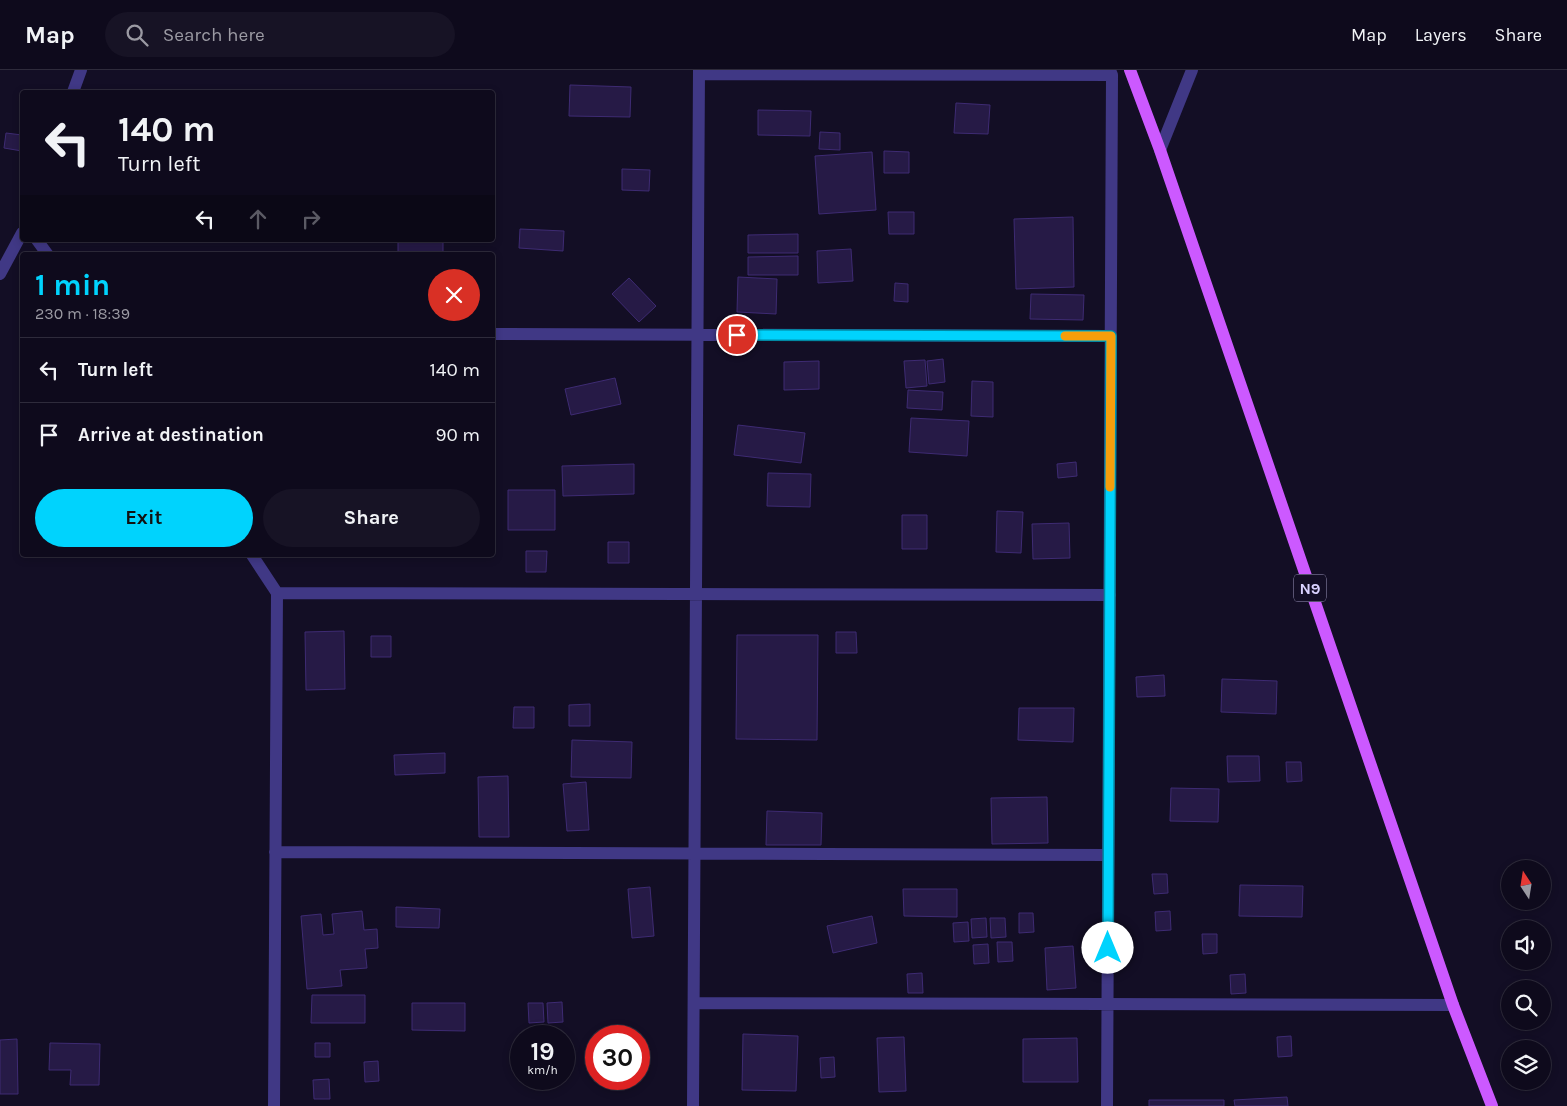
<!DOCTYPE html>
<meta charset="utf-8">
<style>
body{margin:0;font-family:Karla,sans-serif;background:#171325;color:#f1f3f6;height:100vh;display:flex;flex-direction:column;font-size:19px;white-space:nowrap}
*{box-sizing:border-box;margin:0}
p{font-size:16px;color:#9b9aa3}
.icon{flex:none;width:28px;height:28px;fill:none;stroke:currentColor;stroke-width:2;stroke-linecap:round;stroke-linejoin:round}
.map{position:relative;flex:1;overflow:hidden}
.drawer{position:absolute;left:20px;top:182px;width:475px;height:305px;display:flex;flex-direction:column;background:#0e0a1c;border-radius:5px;box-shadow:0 2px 8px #0003,0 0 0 1px #2e2b3b}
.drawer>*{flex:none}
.banner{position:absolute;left:20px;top:20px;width:475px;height:152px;border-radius:5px;box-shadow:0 2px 8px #0003,0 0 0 1px #2e2b3b;background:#0e0a1c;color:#f1f3f6;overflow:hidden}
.needle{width:32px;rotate:348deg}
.buttons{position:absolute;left:1501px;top:790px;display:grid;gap:10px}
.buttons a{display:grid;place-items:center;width:50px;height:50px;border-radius:50%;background:#0e0a1c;box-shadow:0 2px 8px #0003,0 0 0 1px #2e2b3b;font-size:25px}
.speed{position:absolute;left:510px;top:955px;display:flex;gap:10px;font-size:25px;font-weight:700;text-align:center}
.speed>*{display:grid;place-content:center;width:65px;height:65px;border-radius:50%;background:#0e0a1c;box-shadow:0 2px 8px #0003,0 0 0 1px #2e2b3b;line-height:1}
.speed small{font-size:12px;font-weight:400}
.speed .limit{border:8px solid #d22;background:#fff;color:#111}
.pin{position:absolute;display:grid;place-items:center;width:42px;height:42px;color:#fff;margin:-21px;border:2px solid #fff;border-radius:50%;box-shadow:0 1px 5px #0007}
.me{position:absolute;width:55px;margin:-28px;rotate:0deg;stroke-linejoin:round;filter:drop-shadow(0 0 4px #0008)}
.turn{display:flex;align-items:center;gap:18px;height:105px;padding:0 15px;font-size:22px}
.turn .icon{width:65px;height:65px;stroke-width:2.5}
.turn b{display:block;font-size:35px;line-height:42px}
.lanes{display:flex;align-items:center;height:48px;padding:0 15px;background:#0003;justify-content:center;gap:25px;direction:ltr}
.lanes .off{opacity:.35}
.round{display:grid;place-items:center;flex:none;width:52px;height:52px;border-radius:26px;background:#171325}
.summary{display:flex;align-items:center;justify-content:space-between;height:85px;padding:0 15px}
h1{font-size:30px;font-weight:700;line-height:38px;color:#00d3fd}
.primary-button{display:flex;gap:10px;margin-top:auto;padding:10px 15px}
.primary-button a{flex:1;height:58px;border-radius:30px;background:#00d3fd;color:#111;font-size:20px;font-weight:700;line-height:58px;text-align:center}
.primary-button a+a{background:#171325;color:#f1f3f6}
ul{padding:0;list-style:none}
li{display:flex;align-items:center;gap:15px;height:65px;padding:0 15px;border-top:1px solid #2e2b3b}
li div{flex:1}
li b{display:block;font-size:19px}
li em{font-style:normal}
header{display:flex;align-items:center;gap:30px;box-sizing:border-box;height:70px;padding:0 25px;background:#0e0a1c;border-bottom:1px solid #2e2b3b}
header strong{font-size:24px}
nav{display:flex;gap:28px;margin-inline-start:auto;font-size:18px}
.search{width:350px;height:45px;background:#171325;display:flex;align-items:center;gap:12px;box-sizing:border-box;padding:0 18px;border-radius:28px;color:#9b9aa3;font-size:19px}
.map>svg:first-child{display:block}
.building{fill:#261a46;stroke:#3e2b73}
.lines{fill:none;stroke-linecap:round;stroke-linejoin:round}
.minor{stroke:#403885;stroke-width:12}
.primary{stroke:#cc59ff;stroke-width:12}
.route-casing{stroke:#0089a4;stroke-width:12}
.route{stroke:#00d3fd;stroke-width:9}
.slow{stroke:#f59e0b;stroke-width:9}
.labels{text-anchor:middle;stroke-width:4;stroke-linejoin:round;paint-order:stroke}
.shield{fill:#130e25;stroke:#9e97be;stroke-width:1}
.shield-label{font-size:16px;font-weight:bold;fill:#dad2ff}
</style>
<header>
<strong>Map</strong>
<div class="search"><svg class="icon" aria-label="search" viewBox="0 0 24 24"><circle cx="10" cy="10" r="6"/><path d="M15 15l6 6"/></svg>Search here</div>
<nav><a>Map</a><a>Layers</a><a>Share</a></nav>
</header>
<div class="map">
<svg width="1567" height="1036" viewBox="0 0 1567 1036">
<rect width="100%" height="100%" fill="#130e25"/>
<path class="building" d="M 570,15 L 631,17 L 630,47 L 569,46 Z
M 956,33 L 990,35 L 988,64 L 954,63 Z
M 758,40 L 811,41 L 810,66 L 758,65 Z
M 820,62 L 840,63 L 840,80 L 819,79 Z
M 6,63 L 22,65 L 22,81 L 4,78 Z
M 884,81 L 909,82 L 909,103 L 884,103 Z
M 872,82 L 876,140 L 819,144 L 815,86 Z
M 622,99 L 650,100 L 649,121 L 622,120 Z
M 888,142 L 914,142 L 914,164 L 889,164 Z
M 1073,147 L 1074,217 L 1016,219 L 1014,149 Z
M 520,159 L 564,161 L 563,181 L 519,178 Z
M 798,164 L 798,183 L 748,183 L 748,165 Z
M 398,170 L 443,170 L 443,185 L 398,185 Z
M 851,179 L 853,211 L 818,213 L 817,181 Z
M 798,186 L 798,205 L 748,205 L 748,187 Z
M 738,207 L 777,209 L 776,244 L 737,242 Z
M 629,208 L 656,236 L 639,252 L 612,224 Z
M 895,213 L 908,214 L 908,232 L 894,231 Z
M 1031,224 L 1084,225 L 1083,250 L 1030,249 Z
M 943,289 L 945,312 L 929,314 L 927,291 Z
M 925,290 L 927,316 L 906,318 L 904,291 Z
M 819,291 L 819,319 L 784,320 L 784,292 Z
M 615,308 L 621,334 L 571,345 L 565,319 Z
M 972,311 L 993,312 L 993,347 L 971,346 Z
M 908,320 L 943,322 L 942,340 L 907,338 Z
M 911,348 L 969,351 L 967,386 L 909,382 Z
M 738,355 L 805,363 L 801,393 L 734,385 Z
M 1076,392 L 1077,406 L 1058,408 L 1057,394 Z
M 634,394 L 634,424 L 563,426 L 562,396 Z
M 768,403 L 811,404 L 810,437 L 767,436 Z
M 508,420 L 555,420 L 555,460 L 508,460 Z
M 997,441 L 1023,442 L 1021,483 L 996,482 Z
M 902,445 L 927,445 L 927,479 L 902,479 Z
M 1069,453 L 1070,488 L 1033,489 L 1032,454 Z
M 608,472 L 629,472 L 629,493 L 608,493 Z
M 526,481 L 547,481 L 546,502 L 526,502 Z
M 344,561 L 345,619 L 306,620 L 305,562 Z
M 836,562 L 856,562 L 857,583 L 836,583 Z
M 737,565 L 818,565 L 817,670 L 736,669 Z
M 371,566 L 391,566 L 391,587 L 371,587 Z
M 1164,605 L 1165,626 L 1137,627 L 1136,607 Z
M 1222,609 L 1277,611 L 1276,644 L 1221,642 Z
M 590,634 L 590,656 L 569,656 L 569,635 Z
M 514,637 L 534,637 L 534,658 L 513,658 Z
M 1019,638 L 1074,638 L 1073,672 L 1018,670 Z
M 572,670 L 632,672 L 631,708 L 571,707 Z
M 445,683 L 445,703 L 395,705 L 394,685 Z
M 1227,686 L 1259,686 L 1260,711 L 1228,712 Z
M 1286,692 L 1301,692 L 1302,711 L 1287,712 Z
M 508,706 L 509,767 L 479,767 L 478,707 Z
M 586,712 L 589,760 L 567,761 L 563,714 Z
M 1171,718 L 1219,719 L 1218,752 L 1170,751 Z
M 1047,727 L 1048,773 L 992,774 L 991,728 Z
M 767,741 L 822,743 L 821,775 L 766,775 Z
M 1152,804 L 1167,804 L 1168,823 L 1154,824 Z
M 1240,815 L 1303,816 L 1302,847 L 1239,846 Z
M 650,817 L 654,866 L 632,868 L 628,819 Z
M 903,819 L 957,819 L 957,847 L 904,846 Z
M 396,837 L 440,839 L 439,858 L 396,857 Z
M 362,841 L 364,860 L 377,859 L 378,878 L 365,879 L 367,898 L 340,900 L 342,916 L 307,919 L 301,846 L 321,844 L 323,865 L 334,864 L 332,844 Z
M 1170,841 L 1171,860 L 1156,861 L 1155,842 Z
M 1019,843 L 1033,843 L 1034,862 L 1019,863 Z
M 872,846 L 877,873 L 833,883 L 827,856 Z
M 986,848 L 987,867 L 972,868 L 971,849 Z
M 990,848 L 1005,848 L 1006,867 L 991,868 Z
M 968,852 L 969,871 L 954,872 L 953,853 Z
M 1202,864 L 1217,864 L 1217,883 L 1203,884 Z
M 997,872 L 1012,872 L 1013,891 L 998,892 Z
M 988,874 L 989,893 L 974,894 L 973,875 Z
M 1073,876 L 1076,918 L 1047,920 L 1045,878 Z
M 922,903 L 923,923 L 908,923 L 907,904 Z
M 1245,904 L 1246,923 L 1231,924 L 1230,905 Z
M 312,925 L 365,925 L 365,953 L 311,953 Z
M 562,932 L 563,952 L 548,953 L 547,933 Z
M 412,933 L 465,933 L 465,961 L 412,960 Z
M 528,933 L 543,933 L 544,952 L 529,953 Z
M 743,964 L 798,966 L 796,1021 L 742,1020 Z
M 1291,966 L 1292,986 L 1278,987 L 1277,967 Z
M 904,967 L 906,1021 L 879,1022 L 877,968 Z
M 1077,968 L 1078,1012 L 1023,1012 L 1023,969 Z
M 17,969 L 18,1024 L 0,1024 L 0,970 Z
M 50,973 L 100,974 L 99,1015 L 70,1015 L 71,1000 L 49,1000 Z
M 315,973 L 330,973 L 330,987 L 315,987 Z
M 834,987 L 835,1007 L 821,1008 L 820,988 Z
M 378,991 L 379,1011 L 365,1012 L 364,992 Z
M 329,1009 L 330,1029 L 314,1029 L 313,1010 Z
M 1287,1027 L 1288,1036 L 1235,1036 L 1234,1030 Z
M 1149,1030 L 1224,1030 L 1224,1036 L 1149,1036 Z"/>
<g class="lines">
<path class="minor" d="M 699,4 L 1112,5
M 73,22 L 81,0
M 1160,80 L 1192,0
M 37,170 L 48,185
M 0,204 L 22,163
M 492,264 L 1111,266
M 252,485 L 277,523 L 274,1036
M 277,523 L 1110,525
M 275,782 L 1108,785
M 694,933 L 1453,935
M 693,1036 L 699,0
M 1107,1036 L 1112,5 L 1110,0"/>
<path class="primary" d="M 1130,0 L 1160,80 L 1453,935 L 1492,1036"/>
</g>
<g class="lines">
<defs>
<path id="route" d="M 737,265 L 1111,266 L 1108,878"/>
</defs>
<use href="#route" class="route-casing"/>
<use href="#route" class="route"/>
<path class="slow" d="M 1065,266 L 1111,266 L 1110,417"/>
</g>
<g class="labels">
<rect class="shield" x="1294" y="504.5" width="32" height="27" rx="4"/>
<g class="shield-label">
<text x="1310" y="524">N9</text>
</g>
</g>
</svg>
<div class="buttons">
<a><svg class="needle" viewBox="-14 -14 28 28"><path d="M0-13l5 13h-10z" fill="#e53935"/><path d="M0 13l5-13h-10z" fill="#9b9aa3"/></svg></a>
<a><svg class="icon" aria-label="sound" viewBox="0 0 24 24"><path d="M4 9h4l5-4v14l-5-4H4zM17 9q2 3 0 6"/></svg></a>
<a><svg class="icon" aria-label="search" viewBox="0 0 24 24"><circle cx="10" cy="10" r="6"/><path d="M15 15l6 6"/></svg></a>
<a><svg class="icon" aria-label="layers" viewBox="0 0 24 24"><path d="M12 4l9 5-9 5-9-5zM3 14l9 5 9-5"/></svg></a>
</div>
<div class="speed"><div>19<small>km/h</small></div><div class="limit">30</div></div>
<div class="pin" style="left:737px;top:265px;background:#d93025"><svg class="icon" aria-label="arrive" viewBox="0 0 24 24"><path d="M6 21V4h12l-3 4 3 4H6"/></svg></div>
<svg class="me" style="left:1108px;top:878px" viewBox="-20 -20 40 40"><circle r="19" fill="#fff"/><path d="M0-13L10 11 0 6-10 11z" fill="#00d3fd"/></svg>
<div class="banner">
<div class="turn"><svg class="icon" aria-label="left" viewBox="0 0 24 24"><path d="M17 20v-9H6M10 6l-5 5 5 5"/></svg><div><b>140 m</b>Turn left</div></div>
<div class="lanes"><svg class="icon" aria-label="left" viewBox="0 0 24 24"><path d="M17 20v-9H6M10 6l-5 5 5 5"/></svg><svg class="icon off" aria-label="ahead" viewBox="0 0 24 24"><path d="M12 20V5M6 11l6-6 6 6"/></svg><svg class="icon off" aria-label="right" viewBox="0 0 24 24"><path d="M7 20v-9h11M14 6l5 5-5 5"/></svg></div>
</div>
<section class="drawer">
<div class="summary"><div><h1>1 min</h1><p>230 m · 18:39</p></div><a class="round" style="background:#d93025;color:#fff"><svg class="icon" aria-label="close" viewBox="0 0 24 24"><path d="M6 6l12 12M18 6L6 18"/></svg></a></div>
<ul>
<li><svg class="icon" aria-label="left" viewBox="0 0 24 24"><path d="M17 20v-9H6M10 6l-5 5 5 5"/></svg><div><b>Turn left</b></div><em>140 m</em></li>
<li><svg class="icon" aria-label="arrive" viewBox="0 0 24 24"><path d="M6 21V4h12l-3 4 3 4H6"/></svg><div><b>Arrive at destination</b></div><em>90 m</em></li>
</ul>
<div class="primary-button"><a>Exit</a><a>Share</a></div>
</section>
</div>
